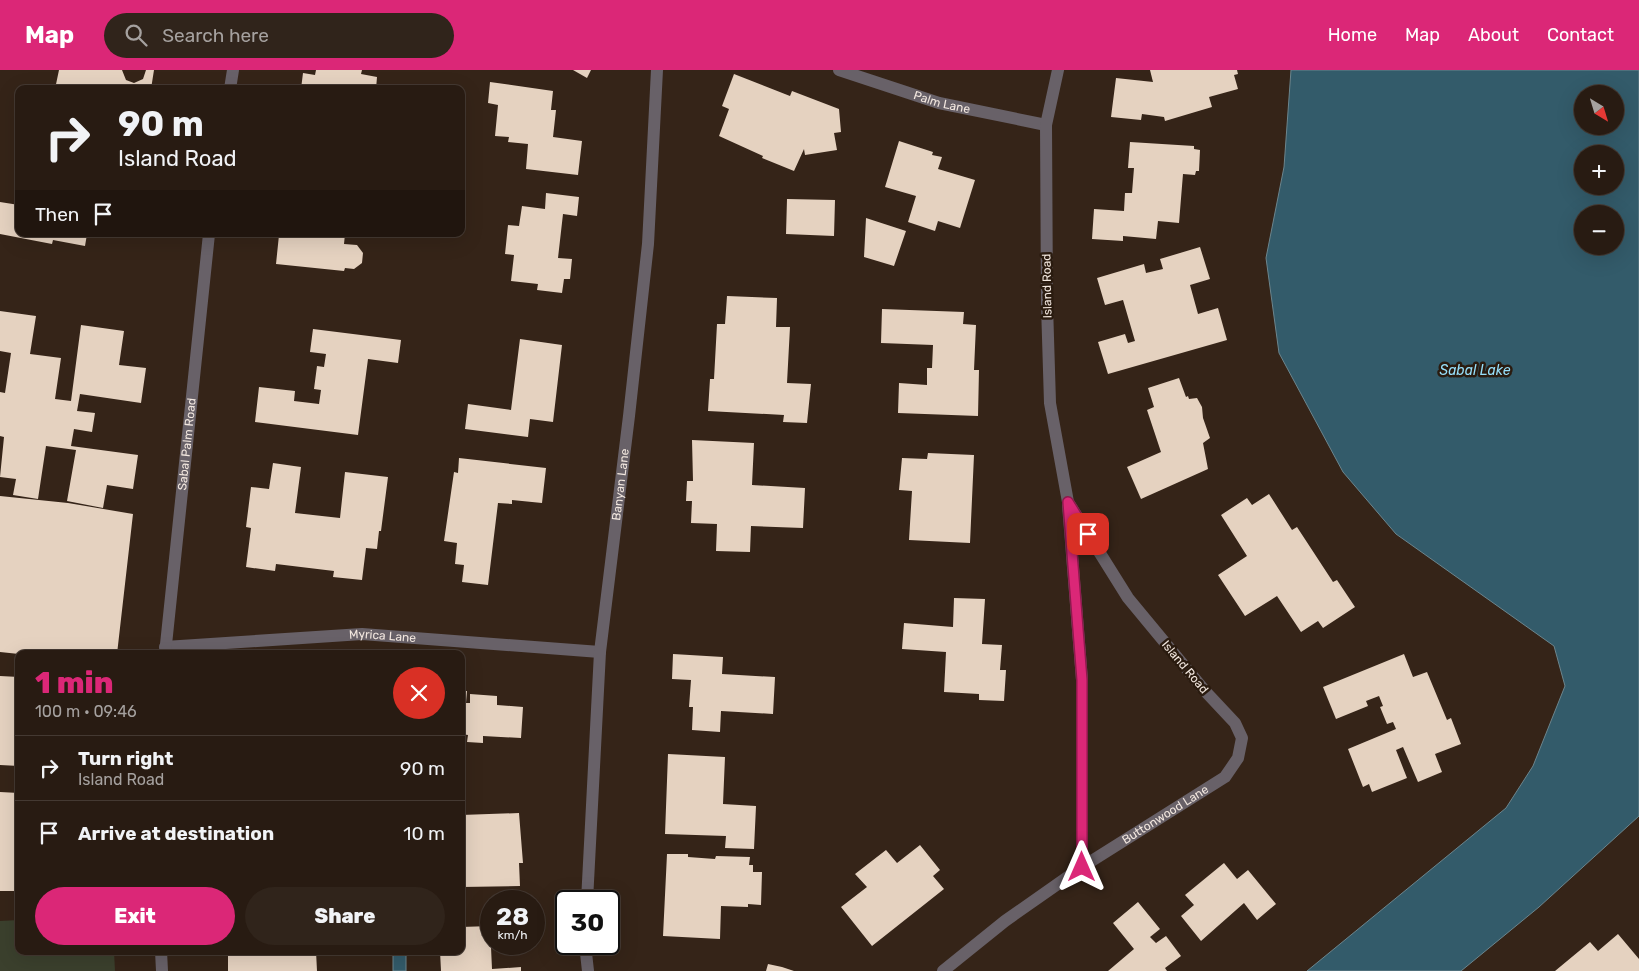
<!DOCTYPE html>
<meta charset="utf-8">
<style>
body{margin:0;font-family:Rubik,sans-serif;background:#30241b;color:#f1f3f6;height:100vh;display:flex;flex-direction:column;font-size:19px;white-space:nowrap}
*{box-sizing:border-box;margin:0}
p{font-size:16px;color:#a5a19f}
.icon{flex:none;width:28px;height:28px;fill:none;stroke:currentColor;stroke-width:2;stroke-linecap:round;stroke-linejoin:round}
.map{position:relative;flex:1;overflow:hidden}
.drawer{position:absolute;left:15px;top:580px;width:450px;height:305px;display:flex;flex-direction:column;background:#281b12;border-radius:10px;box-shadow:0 5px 20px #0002,0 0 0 1px #443932}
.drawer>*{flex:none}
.hud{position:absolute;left:15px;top:15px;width:450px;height:152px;border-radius:10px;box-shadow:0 5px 20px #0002,0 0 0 1px #443932;background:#281b12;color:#f1f3f6;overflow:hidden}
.needle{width:32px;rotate:142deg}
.buttons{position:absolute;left:1574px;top:15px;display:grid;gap:10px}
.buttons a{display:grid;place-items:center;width:50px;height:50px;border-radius:50%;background:#281b12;box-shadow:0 5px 20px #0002,0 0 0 1px #443932;font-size:25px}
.speed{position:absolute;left:480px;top:820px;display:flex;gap:10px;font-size:25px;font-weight:700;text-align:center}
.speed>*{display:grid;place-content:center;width:65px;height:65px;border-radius:50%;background:#281b12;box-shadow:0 5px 20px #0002,0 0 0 1px #443932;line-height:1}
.speed small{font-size:12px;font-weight:400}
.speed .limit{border:2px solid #111;border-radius:8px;background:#fff;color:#111}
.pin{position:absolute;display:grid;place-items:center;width:42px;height:42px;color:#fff;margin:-21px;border-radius:10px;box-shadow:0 2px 8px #0006}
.me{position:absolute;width:55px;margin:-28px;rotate:0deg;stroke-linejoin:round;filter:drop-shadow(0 0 4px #0008)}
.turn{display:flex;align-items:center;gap:18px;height:105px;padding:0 20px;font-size:22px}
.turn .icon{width:65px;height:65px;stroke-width:2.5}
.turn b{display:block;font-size:35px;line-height:42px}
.then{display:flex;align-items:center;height:48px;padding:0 20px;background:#0003;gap:10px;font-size:19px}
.round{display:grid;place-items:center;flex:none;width:52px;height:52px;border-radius:26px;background:#30241b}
.summary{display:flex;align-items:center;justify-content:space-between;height:85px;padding:0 20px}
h1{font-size:30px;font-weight:800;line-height:38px;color:#db2777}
.primary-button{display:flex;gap:10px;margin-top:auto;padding:10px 20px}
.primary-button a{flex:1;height:58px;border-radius:30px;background:#db2777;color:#fff;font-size:20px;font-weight:800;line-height:58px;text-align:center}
.primary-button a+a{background:#30241b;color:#f1f3f6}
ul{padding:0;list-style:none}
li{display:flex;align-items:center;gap:15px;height:65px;padding:0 20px;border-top:1px solid #443932}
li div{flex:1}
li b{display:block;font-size:19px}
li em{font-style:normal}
header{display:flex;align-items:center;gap:30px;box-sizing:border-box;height:70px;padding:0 25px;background:#db2777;color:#fff}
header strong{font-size:24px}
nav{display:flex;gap:28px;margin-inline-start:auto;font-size:18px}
.search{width:350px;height:45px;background:#30241b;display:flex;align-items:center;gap:12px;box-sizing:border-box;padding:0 18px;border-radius:28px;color:#a5a19f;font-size:19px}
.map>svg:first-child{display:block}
.green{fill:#3b402d}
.water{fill:#335b6a;stroke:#6c858d;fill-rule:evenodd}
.building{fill:#e5d2c0}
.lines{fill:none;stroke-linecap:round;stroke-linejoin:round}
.minor{stroke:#686168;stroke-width:12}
.route-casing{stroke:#8e194d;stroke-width:12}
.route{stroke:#db2777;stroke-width:9}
.labels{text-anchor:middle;stroke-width:5;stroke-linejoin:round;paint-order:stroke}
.street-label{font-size:12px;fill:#f2e7df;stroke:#2a1b0f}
.water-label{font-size:14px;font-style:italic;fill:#96dffa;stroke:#2a1b0f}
</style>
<header>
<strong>Map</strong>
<div class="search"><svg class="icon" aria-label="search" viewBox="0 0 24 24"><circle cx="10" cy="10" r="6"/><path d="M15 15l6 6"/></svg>Search here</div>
<nav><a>Home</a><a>Map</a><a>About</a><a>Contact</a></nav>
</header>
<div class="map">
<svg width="1639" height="901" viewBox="0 0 1639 901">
<rect width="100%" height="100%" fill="#352418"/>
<path class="green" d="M 19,850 L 19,881 L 114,881 L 115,901 L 0,901 L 0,851 Z"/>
<path class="water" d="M 1291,0 L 1639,0 L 1639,746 L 1539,837 L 1461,901 L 1307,901 L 1506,738 L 1533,696 L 1565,616 L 1554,576 L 1396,464 L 1343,402 L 1279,283 L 1266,188 L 1284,97 ZM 1582,24 L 1615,24 L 1615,56 L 1582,56 ZM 1582,84 L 1615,84 L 1615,116 L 1582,116 ZM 1582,144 L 1615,144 L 1615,176 L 1582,176 Z
M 393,881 L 406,881 L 406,901 L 393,901 Z"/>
<path class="building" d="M 59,0 L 122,0 L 126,10 L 134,13 L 143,9 L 146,0 L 154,0 L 151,19 L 55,19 Z
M 316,0 L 362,0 L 361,4 L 377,7 L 376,19 L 301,19 L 303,3 L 315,5 Z
M 573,0 L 591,0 L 587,8 Z
M 1150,0 L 1237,0 L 1238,4 L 1234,5 L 1238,19 L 1209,27 L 1212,37 L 1165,51 L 1164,47 L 1142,44 L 1141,50 L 1111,47 L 1116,8 L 1153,12 Z
M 734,4 L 790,26 L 792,21 L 839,39 L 841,62 L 834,63 L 837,80 L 805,85 L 804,79 L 794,101 L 762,88 L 763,86 L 719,66 L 729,39 L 722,36 Z
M 490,12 L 553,21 L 551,40 L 556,40 L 553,67 L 582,71 L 578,105 L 526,99 L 528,74 L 508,72 L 509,67 L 495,66 L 498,35 L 488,33 Z
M 899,71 L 933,82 L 932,85 L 942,87 L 938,99 L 975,110 L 960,158 L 938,151 L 935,161 L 908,152 L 916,126 L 885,117 Z
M 1130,72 L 1194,76 L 1194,79 L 1200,80 L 1199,101 L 1196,101 L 1195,105 L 1183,104 L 1179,153 L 1158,151 L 1156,169 L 1123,166 L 1123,171 L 1092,169 L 1094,139 L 1124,141 L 1125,123 L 1132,123 L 1134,98 L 1128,98 Z
M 546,123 L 579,127 L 577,146 L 563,144 L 558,188 L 572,189 L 570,209 L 564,209 L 562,223 L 537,220 L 538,214 L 511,211 L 514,185 L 505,184 L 508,155 L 519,156 L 522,136 L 545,139 Z
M 787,129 L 835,130 L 834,166 L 786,164 Z
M 0,132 L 19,135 L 19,164 L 87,164 L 85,176 L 53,170 L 52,174 L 0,164 Z
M 866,148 L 906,161 L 894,196 L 864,187 Z
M 299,164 L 345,164 L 344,174 L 357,175 L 363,183 L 362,193 L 354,199 L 345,198 L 344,201 L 276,194 L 279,165 L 299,167 Z
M 1200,177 L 1210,209 L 1190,215 L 1198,244 L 1218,238 L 1227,270 L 1108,304 L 1098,272 L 1125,264 L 1128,273 L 1135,271 L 1123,230 L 1105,235 L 1097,208 L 1144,194 L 1146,203 L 1163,199 L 1160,189 Z
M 727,226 L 777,228 L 776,257 L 790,257 L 787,313 L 811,314 L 807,353 L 783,352 L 784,345 L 708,341 L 710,309 L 714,309 L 717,254 L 725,254 Z
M 882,239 L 964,242 L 963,254 L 976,255 L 974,300 L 979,300 L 978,346 L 898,343 L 899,313 L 927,315 L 927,298 L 932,298 L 933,275 L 881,273 Z
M 0,241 L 36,246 L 30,284 L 61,288 L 55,329 L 71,331 L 81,255 L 124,261 L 119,295 L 146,298 L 141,333 L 80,324 L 77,341 L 95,343 L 92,362 L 74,359 L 71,376 L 138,385 L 133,419 L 107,415 L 103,438 L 67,431 L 76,380 L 46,376 L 38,429 L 13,425 L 16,409 L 0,407 L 4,367 L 0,366 L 0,322 L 5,323 L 11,283 L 0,281 Z
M 313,259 L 401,270 L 398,293 L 368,289 L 358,365 L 255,352 L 259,317 L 295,321 L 294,331 L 319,334 L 321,320 L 314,319 L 317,296 L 324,297 L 326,284 L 310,282 Z
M 520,269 L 562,275 L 553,352 L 530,349 L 528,367 L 465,359 L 468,334 L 511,340 Z
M 1179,308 L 1186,327 L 1188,326 L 1189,329 L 1197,328 L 1202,337 L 1203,348 L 1210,368 L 1203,373 L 1208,399 L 1141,429 L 1127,397 L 1161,382 L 1147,340 L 1154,337 L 1148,318 Z
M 692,370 L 754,373 L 752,415 L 805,418 L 803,458 L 751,456 L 750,482 L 716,481 L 717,454 L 691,453 L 692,431 L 686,431 L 687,411 L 693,411 Z
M 928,383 L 974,385 L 970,473 L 909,470 L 912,421 L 899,420 L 902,388 L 927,389 Z
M 459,388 L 546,398 L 542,433 L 512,430 L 512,434 L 498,433 L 488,515 L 462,512 L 464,495 L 455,494 L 457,473 L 444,471 L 454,402 L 458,403 Z
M 273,393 L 301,397 L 295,443 L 340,448 L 345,402 L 388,407 L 381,461 L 379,461 L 377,479 L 366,478 L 362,510 L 333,507 L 334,501 L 276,494 L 275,501 L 246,497 L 251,458 L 246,457 L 251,417 L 269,419 Z
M 1269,424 L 1292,460 L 1297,457 L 1333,512 L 1337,510 L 1355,537 L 1323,558 L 1318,551 L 1301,562 L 1277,526 L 1245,546 L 1218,505 L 1247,486 L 1221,445 L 1247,428 L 1252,435 Z
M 0,426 L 68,433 L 133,444 L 117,584 L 19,584 L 0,582 Z
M 954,528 L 985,529 L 982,574 L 1002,575 L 1000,600 L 1006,600 L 1004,631 L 979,630 L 979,624 L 944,622 L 946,582 L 902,579 L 904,553 L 953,557 Z
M 673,584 L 723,587 L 722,604 L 775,607 L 773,644 L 721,641 L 720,662 L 692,660 L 693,637 L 689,637 L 691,610 L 672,609 Z
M 1404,584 L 1413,607 L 1427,602 L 1447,650 L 1451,648 L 1461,674 L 1435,684 L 1442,702 L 1418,712 L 1403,677 L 1396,680 L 1407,708 L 1372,722 L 1369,714 L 1363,717 L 1348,679 L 1396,659 L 1393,652 L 1387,654 L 1380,637 L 1383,636 L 1379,626 L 1366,631 L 1368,636 L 1336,649 L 1323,617 Z
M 0,606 L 19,607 L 19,696 L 0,695 Z
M 461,621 L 467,621 L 466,633 L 470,633 L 470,624 L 497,626 L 497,635 L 523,637 L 521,668 L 483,666 L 483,673 L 467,672 L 468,665 L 461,664 Z
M 668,684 L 725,687 L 723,734 L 756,736 L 754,779 L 725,778 L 726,766 L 665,764 Z
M 0,722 L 19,723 L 19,821 L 0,821 Z
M 519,743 L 523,793 L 519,793 L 520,816 L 461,817 L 461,745 Z
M 920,775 L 940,800 L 933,806 L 944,819 L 872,876 L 841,837 L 867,817 L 855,804 L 886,780 L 897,793 Z
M 667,784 L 688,784 L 688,787 L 715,789 L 716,786 L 750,787 L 749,795 L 753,795 L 753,802 L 762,802 L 761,835 L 748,834 L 748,837 L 721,836 L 720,869 L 663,866 Z
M 1224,793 L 1237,809 L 1248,800 L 1276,834 L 1257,850 L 1244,833 L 1201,871 L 1181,846 L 1194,835 L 1185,825 Z
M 1138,832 L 1160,859 L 1150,867 L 1156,873 L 1166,866 L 1181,886 L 1165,898 L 1167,901 L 1108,901 L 1134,879 L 1113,853 Z
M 491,856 L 491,874 L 520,874 L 520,876 L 491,877 L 492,899 L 521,897 L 521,901 L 441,901 L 440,881 L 461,881 L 461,857 Z
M 1618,864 L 1639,889 L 1639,901 L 1555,901 L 1590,872 L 1598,881 Z
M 228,881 L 316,881 L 317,901 L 228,901 Z
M 768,894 L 782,897 L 794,901 L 766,901 Z"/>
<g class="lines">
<g class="minor">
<path id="s1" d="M 839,0 L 939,33 L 1046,55"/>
<path d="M 230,19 L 233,0"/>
<path d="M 1068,435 L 1082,610 L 1082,797"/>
<path id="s2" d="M 165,577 L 362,564 L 600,582"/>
<path id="s3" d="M 165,584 L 209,164"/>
<path id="s4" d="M 587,831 L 600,582 L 629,346 L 648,174 L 657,0"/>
<path d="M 585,874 L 588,901"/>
<path d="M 161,881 L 162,901"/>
<path id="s5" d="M 943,901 L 1005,851 L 1082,797 L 1225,707 L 1238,688 L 1242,668 L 1235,653 L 1205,621 L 1128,528 L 1068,432 L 1050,333 L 1047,235 L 1046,55 L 1058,0"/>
</g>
</g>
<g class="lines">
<defs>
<path id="route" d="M 1082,797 L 1082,610 L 1068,432 L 1088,464"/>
</defs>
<use href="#route" class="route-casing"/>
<use href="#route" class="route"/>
</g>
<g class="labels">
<g class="street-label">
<text dy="4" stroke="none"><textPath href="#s1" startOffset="108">Palm Lane</textPath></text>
<text transform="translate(1047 216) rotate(-91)" y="4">Island Road</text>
<text dy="4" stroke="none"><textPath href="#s3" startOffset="211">Sabal Palm Road</textPath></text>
<text dy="4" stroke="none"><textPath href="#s4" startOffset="418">Banyan Lane</textPath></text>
<text dy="4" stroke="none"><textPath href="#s2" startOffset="218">Myrica Lane</textPath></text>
<text transform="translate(1185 597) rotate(50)" y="4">Island Road</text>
<text dy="4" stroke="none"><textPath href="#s5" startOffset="272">Buttonwood Lane</textPath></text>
</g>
<g class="water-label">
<text x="1475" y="305">Sabal Lake</text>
</g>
</g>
</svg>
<div class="buttons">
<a><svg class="needle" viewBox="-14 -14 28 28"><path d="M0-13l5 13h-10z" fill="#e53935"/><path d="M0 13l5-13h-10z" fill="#a5a19f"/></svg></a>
<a>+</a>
<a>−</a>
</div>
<div class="speed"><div>28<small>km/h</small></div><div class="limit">30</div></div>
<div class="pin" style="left:1088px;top:464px;background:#d93025"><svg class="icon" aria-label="arrive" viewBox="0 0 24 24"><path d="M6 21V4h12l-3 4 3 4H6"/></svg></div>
<svg class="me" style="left:1082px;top:797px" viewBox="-20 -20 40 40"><path d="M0-17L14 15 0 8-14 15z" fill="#db2777" stroke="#fff" stroke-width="4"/></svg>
<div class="hud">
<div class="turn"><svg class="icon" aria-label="right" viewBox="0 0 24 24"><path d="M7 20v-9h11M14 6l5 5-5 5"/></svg><div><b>90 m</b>Island Road</div></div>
<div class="then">Then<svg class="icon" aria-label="arrive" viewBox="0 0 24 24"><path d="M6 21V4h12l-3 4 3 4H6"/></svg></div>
</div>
<section class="drawer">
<div class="summary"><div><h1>1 min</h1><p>100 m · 09:46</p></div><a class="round" style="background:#d93025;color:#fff"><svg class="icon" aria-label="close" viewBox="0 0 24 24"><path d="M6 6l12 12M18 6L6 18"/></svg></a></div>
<ul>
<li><svg class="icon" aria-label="right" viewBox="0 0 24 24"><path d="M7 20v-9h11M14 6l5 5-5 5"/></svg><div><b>Turn right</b><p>Island Road</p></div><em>90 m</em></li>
<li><svg class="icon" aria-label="arrive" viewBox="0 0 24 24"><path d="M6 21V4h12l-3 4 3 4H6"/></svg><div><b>Arrive at destination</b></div><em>10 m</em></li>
</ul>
<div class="primary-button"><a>Exit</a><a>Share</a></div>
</section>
</div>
